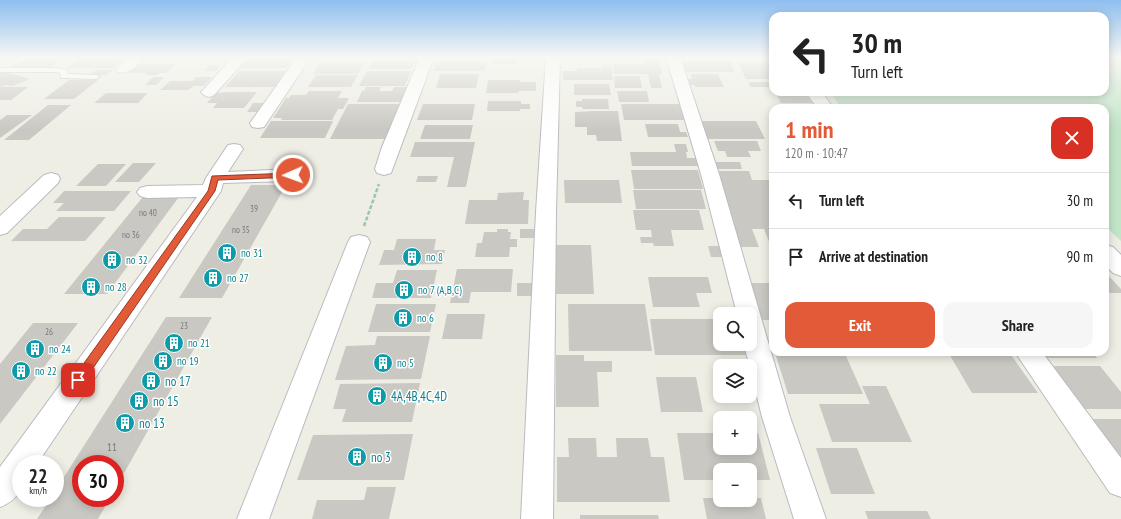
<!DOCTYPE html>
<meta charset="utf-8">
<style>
body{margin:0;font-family:"PT Sans Narrow",sans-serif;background:#f6f6f6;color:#222;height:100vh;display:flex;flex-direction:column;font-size:15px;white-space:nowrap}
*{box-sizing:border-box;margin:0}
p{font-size:13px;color:#767676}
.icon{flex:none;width:22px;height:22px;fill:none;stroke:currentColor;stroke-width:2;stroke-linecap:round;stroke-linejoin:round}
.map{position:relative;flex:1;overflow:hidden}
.drawer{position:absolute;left:769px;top:104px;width:340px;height:252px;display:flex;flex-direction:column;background:#fff;border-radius:12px;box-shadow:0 2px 10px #0003}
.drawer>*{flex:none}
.top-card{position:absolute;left:769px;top:12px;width:340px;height:84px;border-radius:12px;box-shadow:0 2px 10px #0003;background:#fff;color:#222;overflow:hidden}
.fabs{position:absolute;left:713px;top:307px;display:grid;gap:8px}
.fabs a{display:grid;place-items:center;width:44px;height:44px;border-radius:8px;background:#fff;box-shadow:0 2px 10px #0003;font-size:20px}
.speed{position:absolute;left:12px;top:455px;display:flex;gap:8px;font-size:20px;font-weight:700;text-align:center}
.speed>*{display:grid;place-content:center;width:52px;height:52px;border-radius:50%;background:#fff;box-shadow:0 2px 10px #0003;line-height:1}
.speed small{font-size:10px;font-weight:400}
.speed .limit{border:6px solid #d22;background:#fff;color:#111}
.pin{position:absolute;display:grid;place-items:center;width:34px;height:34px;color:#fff;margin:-17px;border-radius:8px;box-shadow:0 2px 6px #0006}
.me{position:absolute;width:44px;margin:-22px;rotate:268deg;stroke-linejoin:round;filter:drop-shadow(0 0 3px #0008)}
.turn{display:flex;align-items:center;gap:14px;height:84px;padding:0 16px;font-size:18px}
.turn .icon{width:52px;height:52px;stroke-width:2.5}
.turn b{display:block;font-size:28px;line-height:34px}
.round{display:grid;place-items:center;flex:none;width:42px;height:42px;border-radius:12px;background:#f6f6f6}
.summary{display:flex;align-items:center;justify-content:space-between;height:68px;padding:0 16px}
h1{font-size:24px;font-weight:700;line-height:30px;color:#e25a37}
.primary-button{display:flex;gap:8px;margin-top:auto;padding:8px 16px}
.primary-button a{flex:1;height:46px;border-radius:12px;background:#e25a37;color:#fff;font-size:16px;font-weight:700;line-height:46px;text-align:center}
.primary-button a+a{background:#f6f6f6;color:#222}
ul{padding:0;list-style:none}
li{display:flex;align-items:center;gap:12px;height:56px;padding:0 16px;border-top:1px solid #e0e0e0}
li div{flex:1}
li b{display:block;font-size:15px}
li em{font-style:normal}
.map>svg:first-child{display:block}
.green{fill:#c2e5c7}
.building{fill:#cac8c2}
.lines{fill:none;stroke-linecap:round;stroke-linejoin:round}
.service-casing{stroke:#babbc0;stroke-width:2}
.minor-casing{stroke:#babbc0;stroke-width:2}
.path{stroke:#9cc5ad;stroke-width:2.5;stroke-dasharray:4 2;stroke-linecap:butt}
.service{fill:#fff;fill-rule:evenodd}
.minor{fill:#fff;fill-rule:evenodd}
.route{fill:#e25a37;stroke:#933a24}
.labels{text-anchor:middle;stroke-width:3;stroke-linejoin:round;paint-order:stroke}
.number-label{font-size:9px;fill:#78797c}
.culture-label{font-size:11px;fill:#0d838f;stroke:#fff;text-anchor:start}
.near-number-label{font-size:11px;fill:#78797c}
.near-culture-label{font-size:13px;fill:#0d838f;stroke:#fff;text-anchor:start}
</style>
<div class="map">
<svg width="1121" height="519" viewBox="0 0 1121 519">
<rect width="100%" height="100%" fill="#eeeee5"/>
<path class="green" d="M 1105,57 L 1121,57 L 1121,241 L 1105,226 L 1105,108 L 841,108 L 830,92 L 1105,92 Z"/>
<path class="building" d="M 27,57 L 65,57 L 51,67 L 12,67 Z
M 82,57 L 126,57 L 113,68 L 67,68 Z
M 147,57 L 187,57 L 183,61 L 142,61 Z
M 191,57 L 227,57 L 224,60 L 188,60 Z
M 249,57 L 294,57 L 286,68 L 239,68 Z
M 370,57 L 418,57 L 418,59 L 369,59 Z
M 493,57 L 518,57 L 517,64 L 492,64 Z
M 644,60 L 658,60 L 662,74 L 659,74 L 662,88 L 651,88 L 648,74 L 614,74 L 613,64 L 645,64 Z
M 372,61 L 415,61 L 411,69 L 368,69 Z
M 437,61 L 486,61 L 484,71 L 434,71 Z
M 679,61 L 730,61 L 735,72 L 683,72 Z
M 738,62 L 767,62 L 769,66 L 773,66 L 773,79 L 746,79 Z
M 320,63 L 364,63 L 358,74 L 313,74 Z
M 139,64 L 176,64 L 166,73 L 160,73 L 157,75 L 145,75 L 148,73 L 129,73 Z
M 210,65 L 220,65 L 215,71 L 204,71 Z
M 602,65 L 611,65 L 613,80 L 563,80 L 563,71 L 577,71 L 577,68 L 602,68 Z
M 96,70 L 113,70 L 107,75 L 90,75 Z
M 3,71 L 30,79 L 12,86 L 6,85 L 0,87 L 0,72 Z
M 239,71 L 292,71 L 280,87 L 225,87 Z
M 367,71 L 411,71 L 405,86 L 359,86 Z
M 440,74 L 479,74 L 476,88 L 436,88 Z
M 691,74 L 718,74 L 724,87 L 695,87 L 695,85 L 687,85 L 685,79 L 692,79 Z
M 316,75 L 358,75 L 351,87 L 308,87 Z
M 614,76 L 640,76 L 642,88 L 615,88 Z
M 153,77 L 164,77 L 156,85 L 145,85 Z
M 196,77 L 212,77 L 204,86 L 193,86 L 188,90 L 160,90 L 170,81 L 193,81 Z
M 69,80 L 98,80 L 74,99 L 44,99 Z
M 488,80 L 520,80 L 520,82 L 536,82 L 536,91 L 519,91 L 518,93 L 486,93 Z
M 748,82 L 773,82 L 773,87 L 750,87 Z
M 574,84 L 609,84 L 611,95 L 574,95 Z
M 0,87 L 28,87 L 11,100 L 0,100 Z
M 366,87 L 381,87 L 379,91 L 392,91 L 394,87 L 409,87 L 403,102 L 357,102 L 362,91 L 364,91 Z
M 309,91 L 342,91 L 338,98 L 349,98 L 343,109 L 338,109 L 332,120 L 281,120 L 282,118 L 273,118 L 286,98 L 289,98 L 291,95 L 306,95 Z
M 617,91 L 647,91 L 649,102 L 619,102 Z
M 226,92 L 257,92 L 244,108 L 213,108 L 217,103 L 207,103 L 216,93 Z
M 775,92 L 807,92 L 814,103 L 781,103 Z
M 106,93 L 148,93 L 138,103 L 94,103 Z
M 582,99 L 608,99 L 609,109 L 583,109 L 582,107 L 576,107 L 576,101 L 582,101 Z
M 488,101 L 521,101 L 521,104 L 530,104 L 530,109 L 520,109 L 520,111 L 487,111 Z
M 253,103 L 269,103 L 263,112 L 247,112 Z
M 348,104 L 404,104 L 391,139 L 330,139 Z
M 423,104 L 475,104 L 472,120 L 417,120 Z
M 621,104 L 682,104 L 687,120 L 624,120 Z
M 48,105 L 71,105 L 29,140 L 4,140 Z
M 594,111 L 618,111 L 622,141 L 597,141 L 596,135 L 587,135 L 587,127 L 575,127 L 575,112 Z
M 7,115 L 32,115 L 0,138 L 0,120 Z
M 271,121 L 333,121 L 325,138 L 260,138 Z
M 699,121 L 756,121 L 765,139 L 705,139 Z
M 645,124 L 678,124 L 680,132 L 686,132 L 688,137 L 648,137 Z
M 425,125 L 473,125 L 470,139 L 420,139 Z
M 714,141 L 757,141 L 761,151 L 748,151 L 751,157 L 727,157 L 725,151 L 718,151 Z
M 415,142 L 475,142 L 466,187 L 447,187 L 454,157 L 410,157 Z
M 674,144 L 686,144 L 688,152 L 686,152 L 687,158 L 697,158 L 699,166 L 632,166 L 630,152 L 676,152 Z
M 712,162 L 740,162 L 742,169 L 714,169 Z
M 133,163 L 156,163 L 139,182 L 115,182 Z
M 98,164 L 126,164 L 106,186 L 76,186 Z
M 631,170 L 698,170 L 703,189 L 634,189 Z
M 719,171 L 749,171 L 752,180 L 773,180 L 773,252 L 764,229 L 752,229 L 759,247 L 736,247 L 714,178 L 721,178 Z
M 418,176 L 438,176 L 436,182 L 416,182 Z
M 564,180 L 619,180 L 622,203 L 565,203 Z
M 251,185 L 286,185 L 222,298 L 179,298 Z
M 633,190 L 701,190 L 706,209 L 636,209 Z
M 64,191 L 131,191 L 114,211 L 56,211 L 64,203 L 53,203 Z
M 524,192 L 523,200 L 529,200 L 528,224 L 465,224 L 469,200 L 497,200 L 498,193 Z
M 179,197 L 107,294 L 64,294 L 142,198 Z
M 633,210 L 699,210 L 704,230 L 671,230 L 674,246 L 654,246 L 653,243 L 641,243 L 640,237 L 652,237 L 651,230 L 636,230 Z
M 59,217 L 106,217 L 85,241 L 11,241 L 23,229 L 47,229 Z
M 497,229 L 508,229 L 508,232 L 511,232 L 510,239 L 517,239 L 517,247 L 510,247 L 509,257 L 475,257 L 477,243 L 482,243 L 484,232 L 497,232 Z
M 520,229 L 541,229 L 541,238 L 520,238 Z
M 397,239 L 436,239 L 434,250 L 445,250 L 442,264 L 379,265 L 384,250 L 394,250 Z
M 555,245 L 591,245 L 594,294 L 554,294 Z
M 708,246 L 722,246 L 725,257 L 711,257 Z
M 457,269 L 513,269 L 511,292 L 471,292 L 469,303 L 450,303 Z
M 397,270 L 437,270 L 431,298 L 372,298 L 376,283 L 393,283 Z
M 1105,272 L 1121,289 L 1121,293 L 1105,293 Z
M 648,277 L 708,277 L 712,293 L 696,293 L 700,307 L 653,307 Z
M 517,283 L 534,283 L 533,296 L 517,296 Z
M 748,283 L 773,283 L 773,332 L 769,320 L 760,320 Z
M 376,304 L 436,304 L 430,332 L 368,332 Z
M 568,304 L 645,304 L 652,351 L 569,351 Z
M 447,314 L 485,314 L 482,339 L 442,339 Z
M 166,317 L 212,317 L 115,489 L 115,464 L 81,464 L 81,498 L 110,498 L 98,519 L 37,519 L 51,498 L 55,498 L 55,491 Z
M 650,319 L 720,319 L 720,344 L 744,344 L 747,355 L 655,355 Z
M 33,323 L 78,323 L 0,424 L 0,364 Z
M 377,336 L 430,336 L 421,379 L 335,380 L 346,346 L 375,345 Z
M 779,352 L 823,352 L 824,356 L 846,356 L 863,394 L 788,394 L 776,356 L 781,356 Z
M 948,352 L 1009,352 L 1038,393 L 972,393 Z
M 1042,352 L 1092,352 L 1097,358 L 1047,358 Z
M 556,355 L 584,355 L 584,361 L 612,361 L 612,372 L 597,372 L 599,407 L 556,407 Z
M 1050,366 L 1100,366 L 1121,392 L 1121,409 L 1081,409 Z
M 656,377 L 696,377 L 703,412 L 661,412 Z
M 420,383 L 412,422 L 342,422 L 346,409 L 333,409 L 340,384 Z
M 862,386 L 886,386 L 912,442 L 832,442 L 819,404 L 870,404 Z
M 1090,419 L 1121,419 L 1121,461 Z
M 677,433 L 720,433 L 720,448 L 750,448 L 750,433 L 758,433 L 770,480 L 750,480 L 750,470 L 720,470 L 720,480 L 684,480 Z
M 413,434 L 404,480 L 297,480 L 313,435 Z
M 568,438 L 596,438 L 597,457 L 617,457 L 616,438 L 648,438 L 651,457 L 664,457 L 670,502 L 557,502 L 557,457 L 569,457 Z
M 816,448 L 857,448 L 875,494 L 831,494 Z
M 367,487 L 396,487 L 389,519 L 312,519 L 317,500 L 364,500 Z
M 703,498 L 720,498 L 720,500 L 750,500 L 750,498 L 761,498 L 766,519 L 707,519 Z
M 865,511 L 927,511 L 931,519 L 868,519 Z
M 580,515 L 658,515 L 659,519 L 580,519 Z"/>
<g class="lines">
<defs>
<path id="service" d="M 0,68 L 57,68 L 67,70 L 68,74 L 96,75 L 100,77 L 96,79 L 64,78 L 61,78 L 60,73 L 57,72 L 0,72 Z"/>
<path id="minor" d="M 128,57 L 144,57 C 138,66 128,75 118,72 L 116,69 Z
M 233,57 L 248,57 L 214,95 L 209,97 L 204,95 L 201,92 L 204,89 Z
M 297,57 L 311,57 L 264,127 L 258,128 L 252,127 L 250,123 Z
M 420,57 L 434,57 L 391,173 L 384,175 L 377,173 L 375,169 L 382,147 Z
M 546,57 L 560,57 L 556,212 L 553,519 L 521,519 L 536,212 Z
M 666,57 L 680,57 L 719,174 L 790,417 L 826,519 L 794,519 L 762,417 L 744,344 L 750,344 L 750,314 L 737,314 L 701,174 Z
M 806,92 L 822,92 L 833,108 L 817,108 Z
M 234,144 L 240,145 L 243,149 L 228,172 L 293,169 L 300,171 L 302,175 L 300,179 L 293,181 L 223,183 L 221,191 L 37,464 L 21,464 C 21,486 23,498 0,507 L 0,467 L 197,197 L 147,198 L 140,196 L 137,192 L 140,188 L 147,186 L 203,185 L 206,178 L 228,145 Z
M 51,173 L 58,175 L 60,179 L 58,183 L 7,233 L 0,235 L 0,216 L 44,175 Z
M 359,235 L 367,237 L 370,242 L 269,519 L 237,519 L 348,242 L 351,237 Z
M 1105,245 L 1113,247 L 1121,255 L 1121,276 L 1113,273 L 1105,265 Z
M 1015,352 L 1042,352 L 1121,458 L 1121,497 L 1110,493 Z"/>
</defs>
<use href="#service" class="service-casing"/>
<use href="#minor" class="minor-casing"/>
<path class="path" d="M 364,226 L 379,184"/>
<use href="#service" class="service"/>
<use href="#minor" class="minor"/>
</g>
<linearGradient id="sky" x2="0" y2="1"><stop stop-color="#8ebef0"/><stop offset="0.44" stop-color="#f7f7f3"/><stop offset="1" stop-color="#f7f7f3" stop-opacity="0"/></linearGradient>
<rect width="1121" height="130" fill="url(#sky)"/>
<path class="route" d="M 293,173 L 296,173 L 296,177 L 218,180 L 215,191 L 82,384 L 78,385 L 74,384 L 73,380 L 74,377 L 208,191 L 212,176 Z"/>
<defs>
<symbol id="building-disc" viewBox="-11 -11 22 22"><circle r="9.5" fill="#0f9aa8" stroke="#fff"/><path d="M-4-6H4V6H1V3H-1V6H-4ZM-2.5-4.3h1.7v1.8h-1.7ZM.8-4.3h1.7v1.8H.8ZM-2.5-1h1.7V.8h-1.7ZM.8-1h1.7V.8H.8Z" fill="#fff"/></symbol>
</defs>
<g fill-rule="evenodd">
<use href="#building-disc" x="216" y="242" width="22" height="22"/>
<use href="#building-disc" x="401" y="246" width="22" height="22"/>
<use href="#building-disc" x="101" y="249" width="22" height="22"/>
<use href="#building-disc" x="202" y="267" width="22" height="22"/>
<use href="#building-disc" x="80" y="276" width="22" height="22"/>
<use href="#building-disc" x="393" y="279" width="22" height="22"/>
<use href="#building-disc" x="392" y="307" width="22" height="22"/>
<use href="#building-disc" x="163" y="332" width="22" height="22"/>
<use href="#building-disc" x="24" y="338" width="22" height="22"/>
<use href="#building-disc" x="152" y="350" width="22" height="22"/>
<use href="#building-disc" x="372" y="352" width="22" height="22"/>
<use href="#building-disc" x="10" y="360" width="22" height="22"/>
<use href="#building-disc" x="140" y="370" width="22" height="22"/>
<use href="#building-disc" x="366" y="385" width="22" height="22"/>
<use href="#building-disc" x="128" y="390" width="22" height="22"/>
<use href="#building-disc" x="114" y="412" width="22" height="22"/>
<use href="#building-disc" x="346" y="446" width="22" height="22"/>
</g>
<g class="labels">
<g class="number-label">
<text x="254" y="212">39</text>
<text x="148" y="216">no 40</text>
<text x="241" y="233">no 35</text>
<text x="131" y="238">no 36</text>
<text x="184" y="329">23</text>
<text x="49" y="335">26</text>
</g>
<g class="culture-label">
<text x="241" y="257">no 31</text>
<text x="426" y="261">no 8</text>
<text x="126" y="264">no 32</text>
<text x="227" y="282">no 27</text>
<text x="105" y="291">no 28</text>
<text x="418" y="294">no 7 (A,B,C)</text>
<text x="417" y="322">no 6</text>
<text x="188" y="347">no 21</text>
<text x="49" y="353">no 24</text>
<text x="177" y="365">no 19</text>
<text x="397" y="367">no 5</text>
<text x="35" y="375">no 22</text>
</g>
<g class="near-number-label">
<text x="112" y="451">11</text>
</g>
<g class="near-culture-label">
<text x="165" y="386">no 17</text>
<text x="391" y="401">4A,4B,4C,4D</text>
<text x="153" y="406">no 15</text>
<text x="139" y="428">no 13</text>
<text x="371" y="462">no 3</text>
</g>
</g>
</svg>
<div class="fabs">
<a><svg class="icon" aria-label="search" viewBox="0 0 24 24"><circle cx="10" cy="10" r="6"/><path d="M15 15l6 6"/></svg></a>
<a><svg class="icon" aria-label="layers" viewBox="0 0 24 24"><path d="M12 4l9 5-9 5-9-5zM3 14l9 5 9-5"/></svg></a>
<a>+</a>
<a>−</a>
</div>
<div class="speed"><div>22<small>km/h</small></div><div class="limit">30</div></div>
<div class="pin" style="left:78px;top:380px;background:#d93025"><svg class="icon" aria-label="arrive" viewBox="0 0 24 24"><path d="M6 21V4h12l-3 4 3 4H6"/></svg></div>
<svg class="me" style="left:293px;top:175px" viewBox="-20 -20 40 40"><circle r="17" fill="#e25a37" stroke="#fff" stroke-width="3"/><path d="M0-11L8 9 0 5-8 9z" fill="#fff"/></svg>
<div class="top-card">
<div class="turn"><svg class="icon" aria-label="left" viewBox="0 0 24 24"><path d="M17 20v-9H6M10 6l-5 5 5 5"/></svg><div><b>30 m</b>Turn left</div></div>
</div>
<section class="drawer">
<div class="summary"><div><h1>1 min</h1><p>120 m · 10:47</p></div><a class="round" style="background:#d93025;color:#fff"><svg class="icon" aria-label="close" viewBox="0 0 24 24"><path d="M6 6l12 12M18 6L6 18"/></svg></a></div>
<ul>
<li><svg class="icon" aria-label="left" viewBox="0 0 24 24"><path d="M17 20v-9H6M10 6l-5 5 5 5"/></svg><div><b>Turn left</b></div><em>30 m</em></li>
<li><svg class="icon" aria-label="arrive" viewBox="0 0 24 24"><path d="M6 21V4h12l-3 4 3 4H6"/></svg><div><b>Arrive at destination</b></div><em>90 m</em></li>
</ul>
<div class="primary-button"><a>Exit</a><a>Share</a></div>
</section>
</div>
